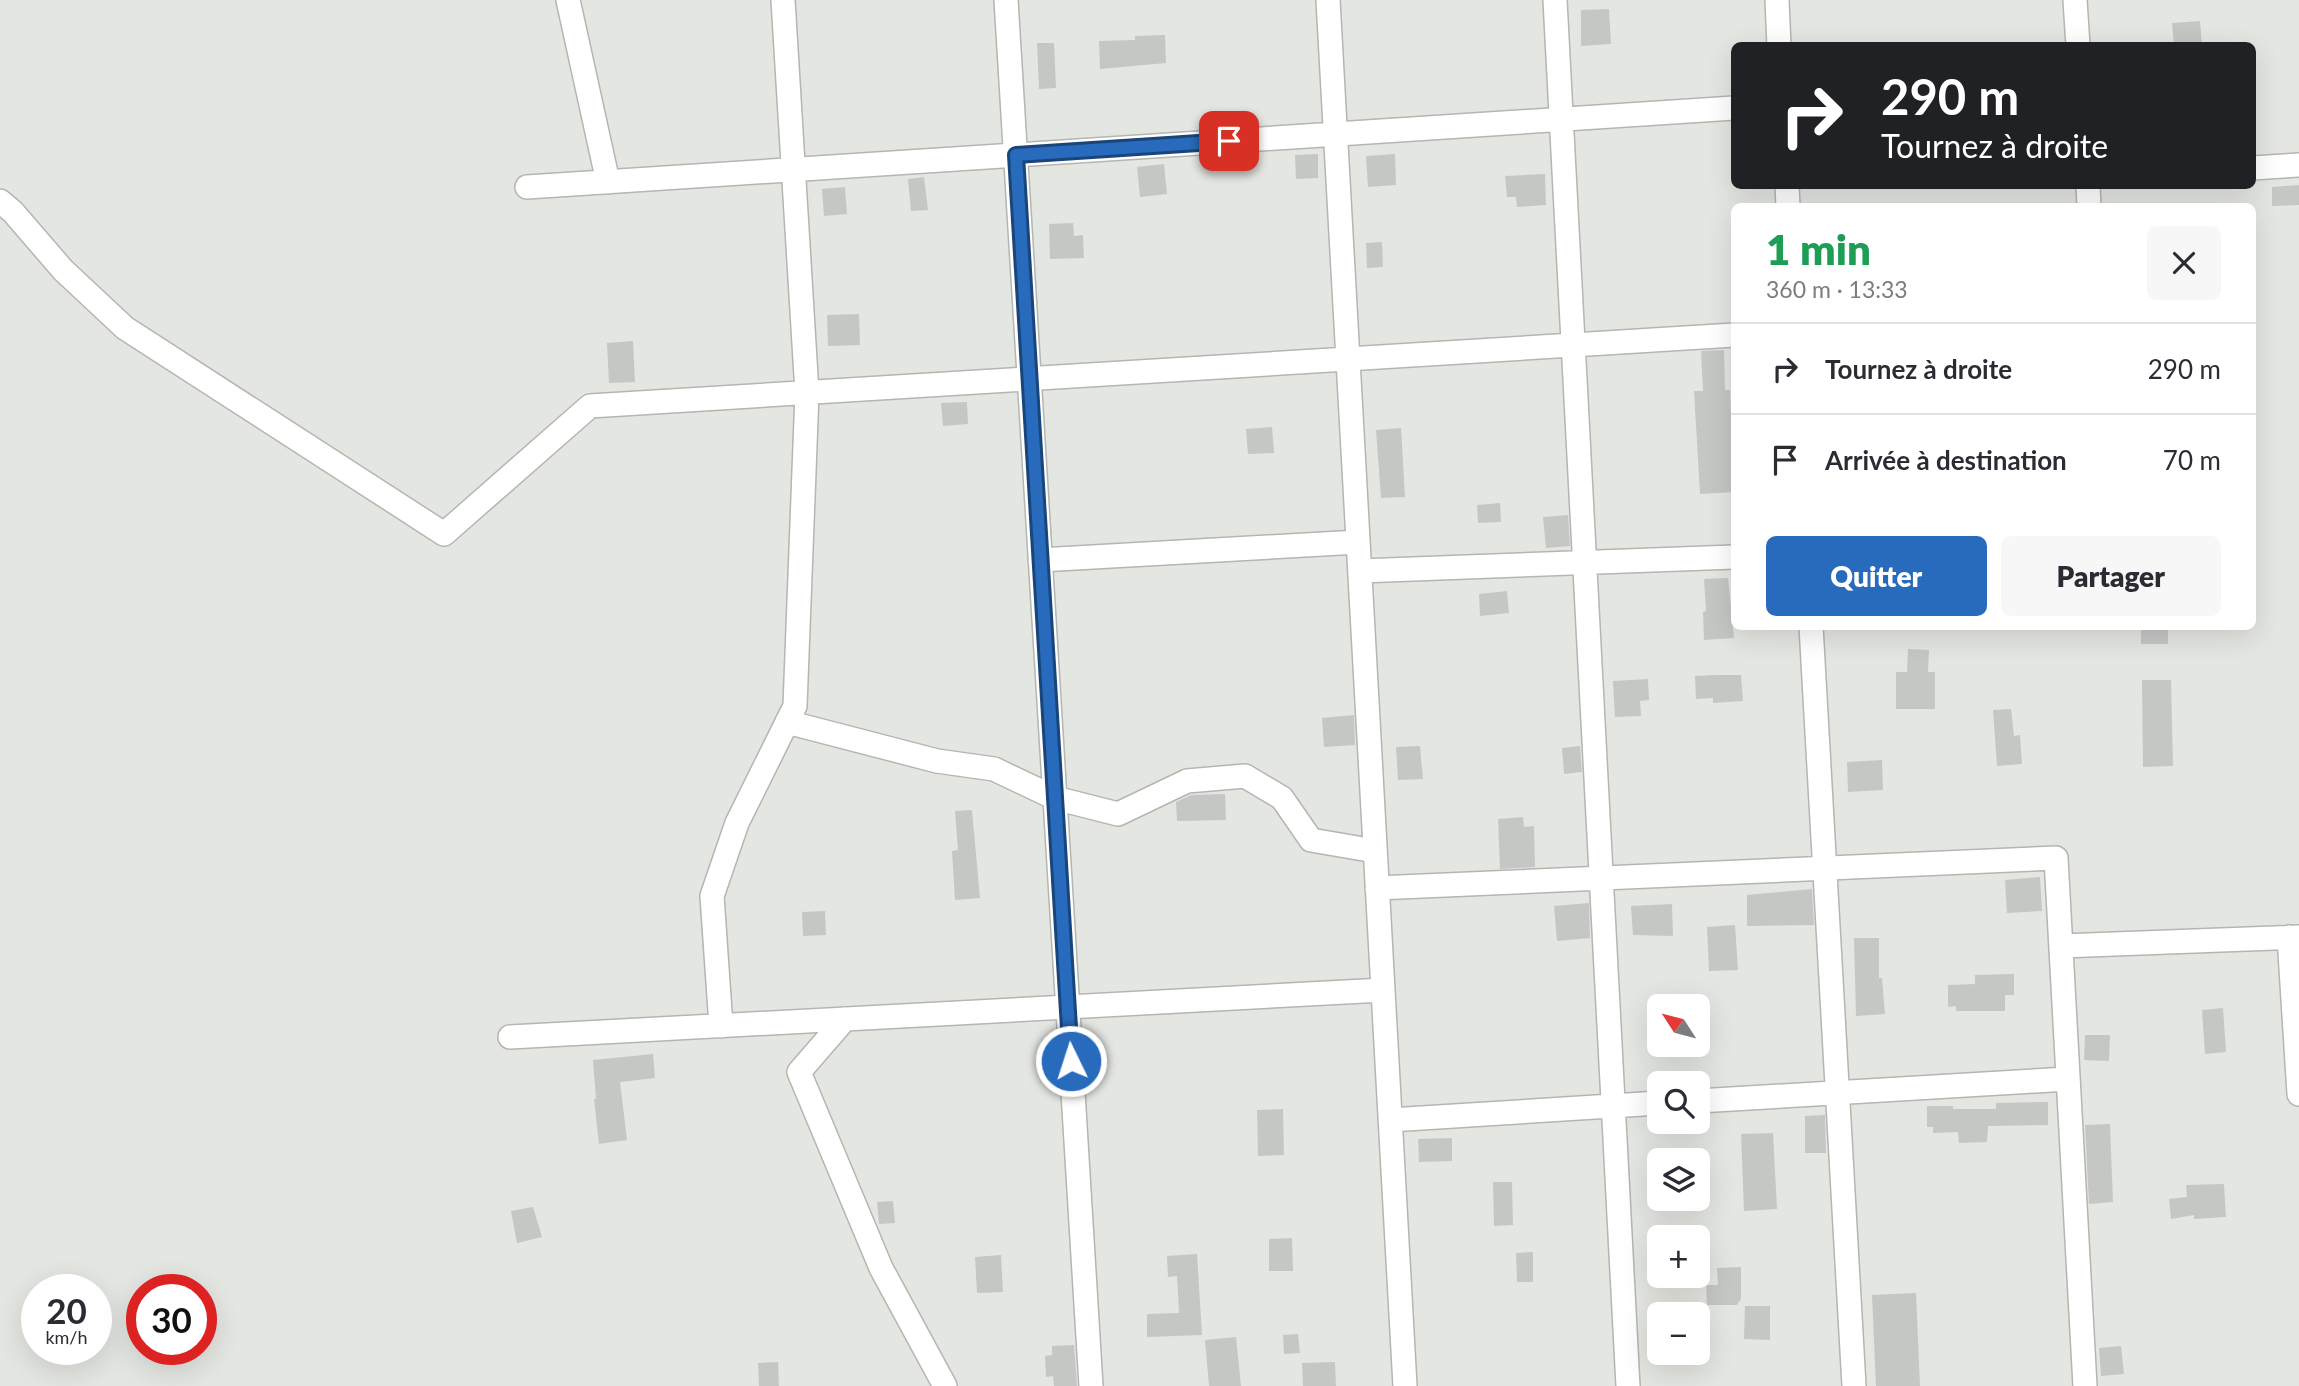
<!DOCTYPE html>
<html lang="fr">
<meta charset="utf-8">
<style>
body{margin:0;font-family:Lato,sans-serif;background:#f7f7f7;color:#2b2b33;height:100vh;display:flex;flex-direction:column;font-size:26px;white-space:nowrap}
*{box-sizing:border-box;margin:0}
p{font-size:23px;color:#7c7c81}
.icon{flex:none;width:38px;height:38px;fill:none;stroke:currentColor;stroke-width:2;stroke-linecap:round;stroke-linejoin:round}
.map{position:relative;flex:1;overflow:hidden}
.side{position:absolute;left:1731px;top:203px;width:525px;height:427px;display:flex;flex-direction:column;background:#fff;border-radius:10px;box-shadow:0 7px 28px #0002}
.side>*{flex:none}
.banner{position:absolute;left:1731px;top:42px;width:525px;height:147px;border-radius:10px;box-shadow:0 7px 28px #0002;background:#202124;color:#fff;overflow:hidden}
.needle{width:46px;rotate:306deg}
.buttons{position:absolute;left:1647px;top:994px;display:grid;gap:14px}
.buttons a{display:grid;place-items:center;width:63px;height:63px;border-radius:10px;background:#fff;box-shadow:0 7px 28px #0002;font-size:35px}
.speed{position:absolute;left:21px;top:1274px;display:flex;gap:14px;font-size:35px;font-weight:700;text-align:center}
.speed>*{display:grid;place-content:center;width:91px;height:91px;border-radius:50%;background:#fff;box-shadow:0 7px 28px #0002;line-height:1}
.speed small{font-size:18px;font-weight:400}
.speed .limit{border:10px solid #d22;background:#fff;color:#111}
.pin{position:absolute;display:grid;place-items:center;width:60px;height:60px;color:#fff;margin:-30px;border-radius:14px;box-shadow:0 4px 10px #0006}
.me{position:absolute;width:77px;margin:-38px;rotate:356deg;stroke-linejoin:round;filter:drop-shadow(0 0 5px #0008)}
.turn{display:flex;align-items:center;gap:24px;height:147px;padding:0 35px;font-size:32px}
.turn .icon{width:91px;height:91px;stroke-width:2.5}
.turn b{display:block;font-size:49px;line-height:60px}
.round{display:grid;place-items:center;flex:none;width:74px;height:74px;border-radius:10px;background:#f7f7f7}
.summary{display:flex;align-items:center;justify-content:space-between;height:119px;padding:0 35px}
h1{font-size:42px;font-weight:800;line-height:52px;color:#1e9e55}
.button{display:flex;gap:14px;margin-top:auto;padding:14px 35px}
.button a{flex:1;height:80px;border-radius:10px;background:#286abb;color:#fff;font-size:28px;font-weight:800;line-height:80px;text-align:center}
.button a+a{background:#f7f7f7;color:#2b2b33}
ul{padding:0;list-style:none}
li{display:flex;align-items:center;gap:21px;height:91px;padding:0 35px;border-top:2px solid #e1e1e2}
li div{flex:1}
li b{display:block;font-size:26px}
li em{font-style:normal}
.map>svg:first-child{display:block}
.building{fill:#c5c7c4}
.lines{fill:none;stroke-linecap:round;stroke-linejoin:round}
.minor-casing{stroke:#b4b6b2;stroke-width:26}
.minor{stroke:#fff;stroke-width:23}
.route-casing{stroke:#1a457a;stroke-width:18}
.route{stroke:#286abb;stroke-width:12}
</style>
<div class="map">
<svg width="2299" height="1386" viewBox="0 0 2299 1386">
<rect width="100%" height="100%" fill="#e4e6e2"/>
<path class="building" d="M 1609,9 L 1611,44 L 1581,46 L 1581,10 Z
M 2200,21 L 2202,46 L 2174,46 L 2172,23 Z
M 1165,35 L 1166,63 L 1100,69 L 1099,41 L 1135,40 L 1135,36 Z
M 1037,43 L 1054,43 L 1056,88 L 1039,89 Z
M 1318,154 L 1318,178 L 1296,179 L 1295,155 Z
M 1395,154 L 1396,185 L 1368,187 L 1366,156 Z
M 1164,164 L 1167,194 L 1140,197 L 1137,167 Z
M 1545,174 L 1546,205 L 1517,207 L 1516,197 L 1507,197 L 1505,176 Z
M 924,177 L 928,210 L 911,211 L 908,179 Z
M 2299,185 L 2299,205 L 2272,206 L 2272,187 Z
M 845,187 L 847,214 L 824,216 L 822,189 Z
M 1073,223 L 1074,236 L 1083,235 L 1084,258 L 1050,259 L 1049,224 Z
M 1382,242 L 1383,267 L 1367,268 L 1366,243 Z
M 859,314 L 860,345 L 828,346 L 827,315 Z
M 633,341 L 635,382 L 609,383 L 607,343 Z
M 1724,350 L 1725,390 L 1730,390 L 1734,492 L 1700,494 L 1694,391 L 1703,391 L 1701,351 Z
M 967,402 L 968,424 L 943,426 L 941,403 Z
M 1272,427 L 1274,453 L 1248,454 L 1246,429 Z
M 1401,428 L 1405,497 L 1381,498 L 1376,430 Z
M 1500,503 L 1501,522 L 1478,523 L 1477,505 Z
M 1568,515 L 1570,546 L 1546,548 L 1543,517 Z
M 1728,578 L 1734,638 L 1704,640 L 1703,612 L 1706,611 L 1704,579 Z
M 1507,591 L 1509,613 L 1480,616 L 1479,594 Z
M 2141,626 L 2168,626 L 2168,644 L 2141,644 Z
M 1908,649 L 1929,650 L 1928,672 L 1935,672 L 1935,709 L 1896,709 L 1896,672 L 1907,672 Z
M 1716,675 L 1741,675 L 1743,701 L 1713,703 L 1713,698 L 1696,699 L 1695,676 Z
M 1648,679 L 1649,700 L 1640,701 L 1641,716 L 1615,717 L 1613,681 Z
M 2142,680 L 2171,680 L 2173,766 L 2143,767 Z
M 2011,709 L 2014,736 L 2020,735 L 2022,764 L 1997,766 L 1993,710 Z
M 1354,715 L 1355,745 L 1324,747 L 1322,718 Z
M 1420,746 L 1423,779 L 1398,780 L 1396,747 Z
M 1580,746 L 1582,772 L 1564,774 L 1562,748 Z
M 1882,760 L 1883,790 L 1848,792 L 1847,762 Z
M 1225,794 L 1226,820 L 1177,821 L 1176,802 L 1191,795 Z
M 972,810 L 980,898 L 955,900 L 952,851 L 958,850 L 955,811 Z
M 1523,817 L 1524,827 L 1534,826 L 1535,867 L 1500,869 L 1498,819 Z
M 2040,877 L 2042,911 L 2007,913 L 2005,880 Z
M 1812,889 L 1814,925 L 1747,926 L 1747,895 Z
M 1589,903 L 1590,938 L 1557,941 L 1554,906 Z
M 1672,904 L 1673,936 L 1633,935 L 1631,906 Z
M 825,911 L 826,935 L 803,936 L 802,912 Z
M 1735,925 L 1738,970 L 1709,971 L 1707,927 Z
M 1854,938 L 1879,938 L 1879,978 L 1882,978 L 1885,1014 L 1856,1016 Z
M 2014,974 L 2014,995 L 2005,995 L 2005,1011 L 1956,1011 L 1956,1006 L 1948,1007 L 1948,985 L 1975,984 L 1975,975 Z
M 2223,1008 L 2226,1052 L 2205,1054 L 2202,1010 Z
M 2085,1035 L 2110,1035 L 2109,1061 L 2084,1060 Z
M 653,1054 L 655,1078 L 620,1082 L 627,1140 L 599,1144 L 594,1099 L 596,1099 L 593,1060 Z
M 2048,1102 L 2048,1125 L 1988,1126 L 1987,1142 L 1959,1143 L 1958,1132 L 1933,1133 L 1933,1127 L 1927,1127 L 1927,1106 L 1953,1106 L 1953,1109 L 1996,1109 L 1996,1103 Z
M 1283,1109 L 1284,1155 L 1258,1156 L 1257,1110 Z
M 1825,1115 L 1826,1153 L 1805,1153 L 1805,1116 Z
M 2110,1124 L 2113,1202 L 2089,1204 L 2085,1125 Z
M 1773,1133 L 1777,1209 L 1744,1211 L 1741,1134 Z
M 1452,1138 L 1452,1161 L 1419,1162 L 1418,1139 Z
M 1493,1182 L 1512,1182 L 1513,1225 L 1494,1226 Z
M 2224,1184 L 2226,1217 L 2194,1219 L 2194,1215 L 2171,1219 L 2169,1199 L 2187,1197 L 2186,1185 Z
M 893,1201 L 895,1223 L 879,1224 L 877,1202 Z
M 533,1207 L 542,1237 L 517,1243 L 511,1211 Z
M 1292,1238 L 1293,1271 L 1269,1271 L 1269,1239 Z
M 1533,1252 L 1533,1282 L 1517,1282 L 1516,1253 Z
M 1197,1254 L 1202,1335 L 1147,1337 L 1147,1314 L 1179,1313 L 1177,1276 L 1168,1277 L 1167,1256 Z
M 1001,1255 L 1003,1292 L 977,1293 L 975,1257 Z
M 1741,1267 L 1741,1299 L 1737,1305 L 1707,1305 L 1706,1285 L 1718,1285 L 1717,1268 Z
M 1916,1293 L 1920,1386 L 1876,1386 L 1872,1295 Z
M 1745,1306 L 1770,1306 L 1770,1340 L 1744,1339 Z
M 1298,1334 L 1300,1353 L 1284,1354 L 1283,1335 Z
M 1236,1337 L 1241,1386 L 1209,1386 L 1205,1340 Z
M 1074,1345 L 1077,1386 L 1054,1386 L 1053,1376 L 1046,1377 L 1045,1356 L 1052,1355 L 1052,1346 Z
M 2121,1346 L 2124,1374 L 2101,1376 L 2099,1348 Z
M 778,1362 L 779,1386 L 759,1386 L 758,1363 Z
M 1335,1362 L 1336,1386 L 1303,1386 L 1302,1363 Z"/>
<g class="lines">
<defs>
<path id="minor" d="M 568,0 L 608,182
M 1006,0 L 1091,1386
M 1328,0 L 1405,1386
M 1555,0 L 1628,1386
M 1777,0 L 1779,46
M 2075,0 L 2078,46
M 2252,168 L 2299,165
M 1787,186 L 1788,206
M 2088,186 L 2089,206
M 527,187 L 1734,108
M 0,201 L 13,212 L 63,270 L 125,328 L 444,534 L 590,406 L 1734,335
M 1040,560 L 1358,542
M 1360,571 L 1734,557
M 1811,626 L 1854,1386
M 787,722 L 937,761 L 994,769 L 1055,798 L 1118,814 L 1187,781 L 1245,776 L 1282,798 L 1311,840 L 1375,851
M 1377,888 L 2056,858 L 2085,1386
M 2289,937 L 2299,1094
M 2061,946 L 2299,937
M 845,1019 L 799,1072 L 881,1268 L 945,1386
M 721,1026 L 712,896 L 737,823 L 795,706 L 807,393 L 783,0
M 510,1037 L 1383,990
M 1698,1101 L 2068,1079
M 1390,1120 L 1659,1103"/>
</defs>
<use href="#minor" class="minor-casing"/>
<use href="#minor" class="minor"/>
</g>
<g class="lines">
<defs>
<path id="route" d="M 1071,1061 L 1016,155 L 1229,141"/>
</defs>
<use href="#route" class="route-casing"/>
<use href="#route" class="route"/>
</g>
</svg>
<div class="buttons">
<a><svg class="needle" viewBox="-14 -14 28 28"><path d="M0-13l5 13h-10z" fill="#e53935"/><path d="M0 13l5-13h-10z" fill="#7c7c81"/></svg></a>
<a><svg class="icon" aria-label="search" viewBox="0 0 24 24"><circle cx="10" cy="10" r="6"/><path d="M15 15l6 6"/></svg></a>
<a><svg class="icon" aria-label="layers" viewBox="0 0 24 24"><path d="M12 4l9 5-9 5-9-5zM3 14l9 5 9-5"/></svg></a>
<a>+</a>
<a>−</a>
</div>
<div class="speed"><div>20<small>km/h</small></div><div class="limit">30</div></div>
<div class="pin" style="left:1229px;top:141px;background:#d93025"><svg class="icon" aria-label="arrive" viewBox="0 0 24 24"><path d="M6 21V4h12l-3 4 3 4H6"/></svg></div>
<svg class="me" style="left:1071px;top:1061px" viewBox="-20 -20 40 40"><circle r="17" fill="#286abb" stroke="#fff" stroke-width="3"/><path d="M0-11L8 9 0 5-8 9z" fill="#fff"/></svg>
<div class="banner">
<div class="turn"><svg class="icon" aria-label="right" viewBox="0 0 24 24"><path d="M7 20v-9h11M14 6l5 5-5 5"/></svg><div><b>290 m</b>Tournez à droite</div></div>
</div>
<section class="side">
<div class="summary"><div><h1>1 min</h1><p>360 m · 13:33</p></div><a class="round"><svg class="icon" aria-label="close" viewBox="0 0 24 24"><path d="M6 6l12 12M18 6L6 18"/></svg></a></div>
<ul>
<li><svg class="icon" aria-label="right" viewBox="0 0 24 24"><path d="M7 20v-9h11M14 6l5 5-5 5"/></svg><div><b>Tournez à droite</b></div><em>290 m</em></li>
<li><svg class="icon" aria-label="arrive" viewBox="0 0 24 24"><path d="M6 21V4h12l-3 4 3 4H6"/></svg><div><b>Arrivée à destination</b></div><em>70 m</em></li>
</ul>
<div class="button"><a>Quitter</a><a>Partager</a></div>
</section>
</div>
